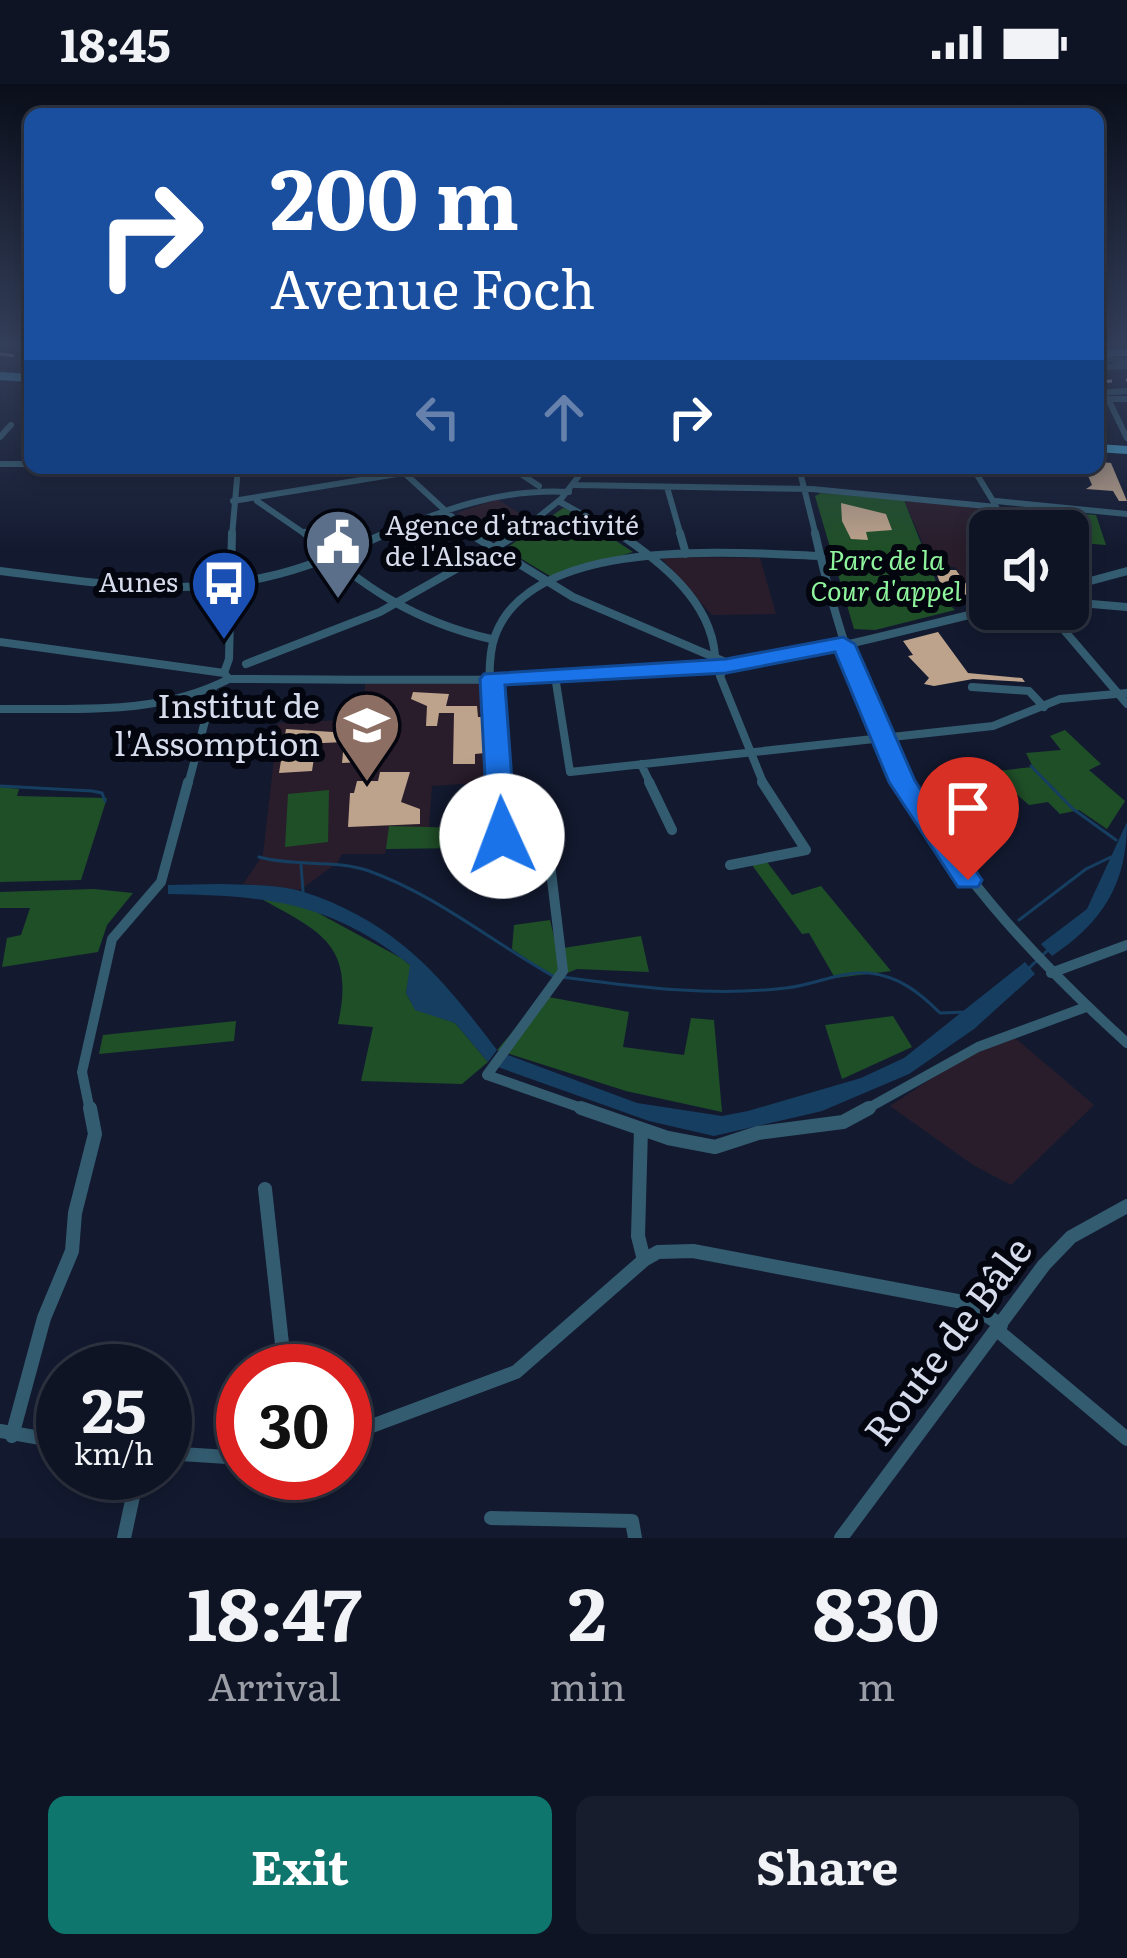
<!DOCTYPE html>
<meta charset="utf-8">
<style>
body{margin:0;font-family:Literata,serif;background:#171d2c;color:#f1f3f6;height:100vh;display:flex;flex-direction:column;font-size:45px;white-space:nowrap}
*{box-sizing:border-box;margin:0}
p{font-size:39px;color:#9b9ea6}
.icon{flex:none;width:66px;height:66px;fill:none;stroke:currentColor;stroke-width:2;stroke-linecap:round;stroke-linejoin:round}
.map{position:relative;height:1454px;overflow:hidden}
.panel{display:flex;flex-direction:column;background:#0e1424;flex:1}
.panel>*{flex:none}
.top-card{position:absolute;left:24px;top:24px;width:1080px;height:366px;border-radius:18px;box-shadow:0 6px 18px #0003,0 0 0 3px #2e3341;background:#1a4fa0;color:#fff;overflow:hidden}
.fabs{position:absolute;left:969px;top:426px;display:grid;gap:24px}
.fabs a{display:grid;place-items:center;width:120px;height:120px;border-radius:18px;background:#0e1424;box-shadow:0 6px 18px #0003,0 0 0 3px #2e3341;font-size:60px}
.speed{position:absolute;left:36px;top:1260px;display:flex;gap:24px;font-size:60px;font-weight:700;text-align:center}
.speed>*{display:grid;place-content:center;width:156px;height:156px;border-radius:50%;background:#0e1424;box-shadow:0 6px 18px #0003,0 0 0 3px #2e3341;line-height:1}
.speed small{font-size:30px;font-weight:400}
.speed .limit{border:18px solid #d22;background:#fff;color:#111}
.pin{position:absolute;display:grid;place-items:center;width:102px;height:102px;color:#fff;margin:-123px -51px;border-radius:50% 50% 50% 0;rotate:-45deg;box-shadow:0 0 12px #0007}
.pin .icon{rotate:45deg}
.me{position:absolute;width:132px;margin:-66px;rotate:358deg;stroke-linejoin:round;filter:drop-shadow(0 0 9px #0008)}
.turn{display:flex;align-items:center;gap:42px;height:252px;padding:0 48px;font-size:54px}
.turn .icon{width:156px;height:156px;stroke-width:2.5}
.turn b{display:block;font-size:84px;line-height:102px}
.lanes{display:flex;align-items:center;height:114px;padding:0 48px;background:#0003;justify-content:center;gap:60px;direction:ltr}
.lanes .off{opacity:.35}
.eta{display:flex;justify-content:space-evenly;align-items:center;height:204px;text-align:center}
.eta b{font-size:72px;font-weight:700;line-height:84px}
.action{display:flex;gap:24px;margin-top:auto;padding:24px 48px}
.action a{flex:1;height:138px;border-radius:18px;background:#0f766e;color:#fff;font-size:48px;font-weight:700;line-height:138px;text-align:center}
.action a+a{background:#171d2c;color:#f1f3f6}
.status{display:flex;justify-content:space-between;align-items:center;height:84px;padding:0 60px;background:#0e1424;direction:ltr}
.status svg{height:33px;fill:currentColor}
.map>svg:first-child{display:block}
.education{fill:#291d2b}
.green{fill:#1f4f27}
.water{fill:#163e61}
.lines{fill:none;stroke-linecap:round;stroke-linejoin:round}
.stream{stroke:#163e61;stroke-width:3}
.building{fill:#bda38b}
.minor-far3{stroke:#345c70;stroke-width:6}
.minor-far2{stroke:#345c70;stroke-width:8}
.minor-far1{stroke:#345c70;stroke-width:10}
.minor{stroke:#345c70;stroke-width:14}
.major{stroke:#439ec8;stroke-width:8}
.rail{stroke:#bec4d5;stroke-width:3;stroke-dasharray:14 14;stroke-linecap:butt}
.route{fill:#1a73e8;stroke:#114b97;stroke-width:3}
.labels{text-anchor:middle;stroke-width:12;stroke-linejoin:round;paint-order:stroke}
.far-poi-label{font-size:27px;fill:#d6dcec;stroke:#04060f;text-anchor:start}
.far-park-label{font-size:27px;font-style:italic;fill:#8ff59d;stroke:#04060f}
.poi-label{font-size:33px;fill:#d6dcec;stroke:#04060f;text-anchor:end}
.near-street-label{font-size:39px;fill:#d6dcec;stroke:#04060f}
</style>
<div class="status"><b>18:45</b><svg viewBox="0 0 49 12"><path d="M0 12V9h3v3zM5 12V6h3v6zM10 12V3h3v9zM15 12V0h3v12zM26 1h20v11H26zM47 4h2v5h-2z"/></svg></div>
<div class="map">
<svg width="1127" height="1454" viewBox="0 0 1127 1454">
<rect width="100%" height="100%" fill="#131a30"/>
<path class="education" d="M 497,415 L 529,435 L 496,458 L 457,429 Z
M 904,416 L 991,425 L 1004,447 L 990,447 L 990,517 L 978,518 L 955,483 L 933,483 Z
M 669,473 L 760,474 L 776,530 L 712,531 L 662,475 Z
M 486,596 L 492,698 L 432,702 L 429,744 L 390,743 L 385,770 L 342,770 L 337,779 L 300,806 L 243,800 L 263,771 L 278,639 L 364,635 L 365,597 Z
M 1014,953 L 1094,1021 L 1011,1101 L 973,1081 L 890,1022 L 967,971 Z"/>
<path class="green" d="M 821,409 L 904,416 L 943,515 L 955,526 L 875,546 L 854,545 L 815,412 Z
M 563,424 L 567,425 L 633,468 L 550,492 L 505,465 Z
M 1006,424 L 1096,431 L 1106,461 L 1068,458 L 1068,447 L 1017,447 Z
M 1065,646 L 1101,680 L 1089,686 L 1125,717 L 1107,745 L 1079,726 L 1060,730 L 1048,718 L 1029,721 L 1014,708 L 996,711 L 1002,719 L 997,721 L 998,727 L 972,731 L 962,717 L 929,719 L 923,711 L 957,705 L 950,692 L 1033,683 L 1026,669 L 1061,666 L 1050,652 Z
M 0,703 L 19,705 L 17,712 L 107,714 L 81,796 L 0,798 Z
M 329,706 L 328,758 L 285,763 L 288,710 Z
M 389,742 L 464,744 L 465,764 L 386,765 Z
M 767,778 L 792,811 L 821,802 L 891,887 L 835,894 L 809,849 L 802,850 L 752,781 Z
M 94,805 L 133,809 L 107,841 L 98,868 L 2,883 L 7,854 L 21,851 L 30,824 L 0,824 L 0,808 Z
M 258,813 L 307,823 L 401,874 L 411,882 L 406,909 L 415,925 L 455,939 L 488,978 L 462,1000 L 361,997 L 373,943 L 338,940 C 356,858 318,847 258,813 Z
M 550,836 L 557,865 L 641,852 L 649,888 L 577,885 L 555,894 L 512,865 L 514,841 Z
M 543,912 L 629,928 L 623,963 L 684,971 L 691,934 L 714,936 L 722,1028 L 626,1007 L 497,966 Z
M 893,932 L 912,963 L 842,995 L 825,941 Z
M 236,937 L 234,957 L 99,970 L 103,951 Z"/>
<path class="water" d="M 1127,738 C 1127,799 1103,838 1052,872 L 1041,860 L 1087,825 Z
M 220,800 C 246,801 279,800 304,808 C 397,839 440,891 497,966 L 488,978 L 455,939 L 415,926 L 406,909 L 410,881 C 328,817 268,812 168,810 L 168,801 Z
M 1025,878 L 1035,890 L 974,945 L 909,990 L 822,1027 L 714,1052 L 649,1037 L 495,982 L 505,970 L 637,1019 L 722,1032 L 748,1027 L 861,994 L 904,974 Z"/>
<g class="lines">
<path class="stream" d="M 1031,682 L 1073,725 L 1116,756
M 0,702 L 92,707 L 102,709 L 105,717
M 259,773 C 294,783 335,775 369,787 C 436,811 491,857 553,892
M 301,781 L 303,807
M 1019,836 L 1086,785 L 1111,773
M 1028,885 L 1047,867
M 562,893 C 638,903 709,913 786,904 C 814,901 840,887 869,889 C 899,892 920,909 940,929 L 967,928"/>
</g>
<path class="building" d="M 1101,378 L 1111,379 L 1127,417 L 1119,417 L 1113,407 L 1086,405 L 1092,401 L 1086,387 L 1095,387 Z
M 841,419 L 886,430 L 892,446 L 866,448 L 868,456 L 851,455 L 842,437 Z
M 935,486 L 956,486 L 975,512 L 947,516 Z
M 938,548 L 968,589 L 1022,594 L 1025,598 L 973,595 L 934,602 L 924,600 L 929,594 L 908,572 L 913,571 L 903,557 Z
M 413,608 L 449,610 L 446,622 L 477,622 L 478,633 L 483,633 L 485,669 L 475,670 L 475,680 L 453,680 L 454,629 L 439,629 L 437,642 L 426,642 L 427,622 L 411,615 Z
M 286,645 L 364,650 L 362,678 L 342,679 L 344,658 L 303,660 L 302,675 L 314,674 L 312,687 L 279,689 Z
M 380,688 L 410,688 L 401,718 L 420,725 L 420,740 L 348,743 L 350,709 L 354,709 L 357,697 L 378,697 Z"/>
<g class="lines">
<path class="minor-far3" d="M 1098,273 L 1127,278
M 1098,283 L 1127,282
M 1098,309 L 1127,307
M 1098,315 L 1127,315
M 1108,315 L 1127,354
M 0,353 L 11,341
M 0,380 L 30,380
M 399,384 L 473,452
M 512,384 L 539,402
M 799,384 L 816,452
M 973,384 L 993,417
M 575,401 L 812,405 L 996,423
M 667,403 L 681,452
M 233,417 L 403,389
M 257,417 L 308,452
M 996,417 L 1127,430
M 560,418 L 622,452
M 996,423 L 1011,447
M 232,452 L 238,384
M 380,452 C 443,426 500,404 569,408
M 515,452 L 561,415 L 585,384"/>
<path class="minor-far2" d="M 232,449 L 229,575 L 224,589 L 229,595 C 403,595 580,602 753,578 C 834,567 915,543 995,525
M 305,449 C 359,502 416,538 491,555
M 469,449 L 573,513 L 723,577
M 618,449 C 661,478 710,516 715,571
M 680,449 L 686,470
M 815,449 C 835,537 861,622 906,701
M 0,487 C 89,498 177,514 266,493 C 308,484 348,466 387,449
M 1068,503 L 1127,487
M 1068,518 L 1127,523
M 1046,525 L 1127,620
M 0,558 L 224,589
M 246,580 L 380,528 L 520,449
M 726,582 L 720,592 L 764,701
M 555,592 L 570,688 L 993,642 L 1060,615 L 1127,609
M 972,603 L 1029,607 L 1044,623
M 0,625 C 78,624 157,632 229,595
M 641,680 L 651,701
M 188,701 L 213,607
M 498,701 C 496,662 482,586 495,552 C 532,450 737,469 821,472"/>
<path class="minor-far1" d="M 498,698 L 501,751 L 549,771 L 563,887 L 487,991 L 590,1027
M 649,698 L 672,746
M 905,698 C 963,798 1041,881 1127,959
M 730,781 L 806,766 L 762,698
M 1051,889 L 1127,861
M 90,1027 L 82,988 L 112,855 L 161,798 L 188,698
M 863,1027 L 978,963 L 1086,923"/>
<path class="minor" d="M 581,1024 L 668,1054 L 715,1063 L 758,1049 L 843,1038 L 869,1024
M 641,1045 L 638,1152 L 644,1176
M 265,1105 L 285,1287
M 997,1246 L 1127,1355
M 0,1347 L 63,1358
M 12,1352 L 44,1234 L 72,1167 L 75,1129 L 95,1050 L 90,1024
M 345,1352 L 516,1288 L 644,1176 L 658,1168 L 693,1167 L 968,1219 L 1001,1241
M 165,1369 L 243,1374
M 491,1434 L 632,1437 L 635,1454
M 124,1454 L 138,1389
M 841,1454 L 1044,1181 L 1071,1153 L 1127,1122"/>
<path class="major" d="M 1098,269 L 1127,268
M 0,292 L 30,294
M 1098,364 L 1127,366"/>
<path class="rail" d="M 0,270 L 30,274
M 1098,298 L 1127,296"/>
</g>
<linearGradient id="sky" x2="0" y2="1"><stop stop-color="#0a0e1a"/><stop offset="0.56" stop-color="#333e59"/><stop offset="1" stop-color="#333e59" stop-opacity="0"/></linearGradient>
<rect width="1127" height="465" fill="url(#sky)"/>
<path class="route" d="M 843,553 L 855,560 L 915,697 L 982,796 L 978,803 L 958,803 L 889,698 L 835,568 L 726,589 L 505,601 L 516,752 L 502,761 L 488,752 L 480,595 L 484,590 L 726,575 Z"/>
<defs>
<symbol id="civic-pin" viewBox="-11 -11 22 30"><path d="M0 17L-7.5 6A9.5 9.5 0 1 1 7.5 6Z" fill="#5c6f8a" stroke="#04060f"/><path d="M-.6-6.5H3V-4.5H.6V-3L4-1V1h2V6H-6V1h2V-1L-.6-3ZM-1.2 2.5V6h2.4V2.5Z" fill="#fff"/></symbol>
<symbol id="bus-pin" viewBox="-11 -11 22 30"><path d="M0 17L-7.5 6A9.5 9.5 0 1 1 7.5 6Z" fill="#1a4fb4" stroke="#04060f"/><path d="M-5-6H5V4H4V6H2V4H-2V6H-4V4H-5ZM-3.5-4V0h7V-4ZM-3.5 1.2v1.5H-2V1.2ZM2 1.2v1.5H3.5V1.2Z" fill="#fff"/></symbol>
<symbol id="school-pin" viewBox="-11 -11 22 30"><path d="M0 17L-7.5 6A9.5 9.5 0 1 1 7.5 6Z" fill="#8d6e63" stroke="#04060f"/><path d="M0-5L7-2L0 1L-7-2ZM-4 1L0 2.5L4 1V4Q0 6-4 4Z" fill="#fff"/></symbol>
</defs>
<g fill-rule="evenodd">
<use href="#civic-pin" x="300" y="420" width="76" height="104"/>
<use href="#bus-pin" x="186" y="461" width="76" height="104"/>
<use href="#school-pin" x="329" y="603" width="76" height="104"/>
</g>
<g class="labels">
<g class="far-poi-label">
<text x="385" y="451">Agence d'atractivité<tspan x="385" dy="31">de l'Alsace</tspan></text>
<text x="178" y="508" text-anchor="end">Aunes</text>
</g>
<g class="far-park-label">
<text x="886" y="486">Parc de la<tspan x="886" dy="31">Cour d'appel</tspan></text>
</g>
<g class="poi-label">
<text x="320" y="634">Institut de<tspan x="320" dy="38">l'Assomption</tspan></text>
</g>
<g class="near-street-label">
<text transform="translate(948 1257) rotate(-53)" y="14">Route de Bâle</text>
</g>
</g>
</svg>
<div class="fabs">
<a><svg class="icon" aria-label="sound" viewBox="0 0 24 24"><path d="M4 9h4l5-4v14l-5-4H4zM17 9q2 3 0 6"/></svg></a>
</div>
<div class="speed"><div>25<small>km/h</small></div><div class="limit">30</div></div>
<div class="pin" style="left:968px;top:796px;background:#d93025"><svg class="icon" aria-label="arrive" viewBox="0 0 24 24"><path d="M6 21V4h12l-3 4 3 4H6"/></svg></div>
<svg class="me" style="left:502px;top:752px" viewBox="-20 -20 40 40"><circle r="19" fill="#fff"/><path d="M0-13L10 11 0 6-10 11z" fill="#1a73e8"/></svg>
<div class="top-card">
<div class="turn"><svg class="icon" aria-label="right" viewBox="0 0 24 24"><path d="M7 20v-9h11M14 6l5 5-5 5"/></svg><div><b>200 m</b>Avenue Foch</div></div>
<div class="lanes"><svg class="icon off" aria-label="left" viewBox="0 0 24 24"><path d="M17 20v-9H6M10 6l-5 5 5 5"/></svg><svg class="icon off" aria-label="ahead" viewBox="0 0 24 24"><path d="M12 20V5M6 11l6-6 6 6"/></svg><svg class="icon" aria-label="right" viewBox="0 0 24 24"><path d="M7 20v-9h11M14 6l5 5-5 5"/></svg></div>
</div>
</div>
<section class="panel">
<div class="eta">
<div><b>18:47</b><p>Arrival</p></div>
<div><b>2</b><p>min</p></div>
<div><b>830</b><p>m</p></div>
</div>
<div class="action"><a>Exit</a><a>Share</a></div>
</section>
